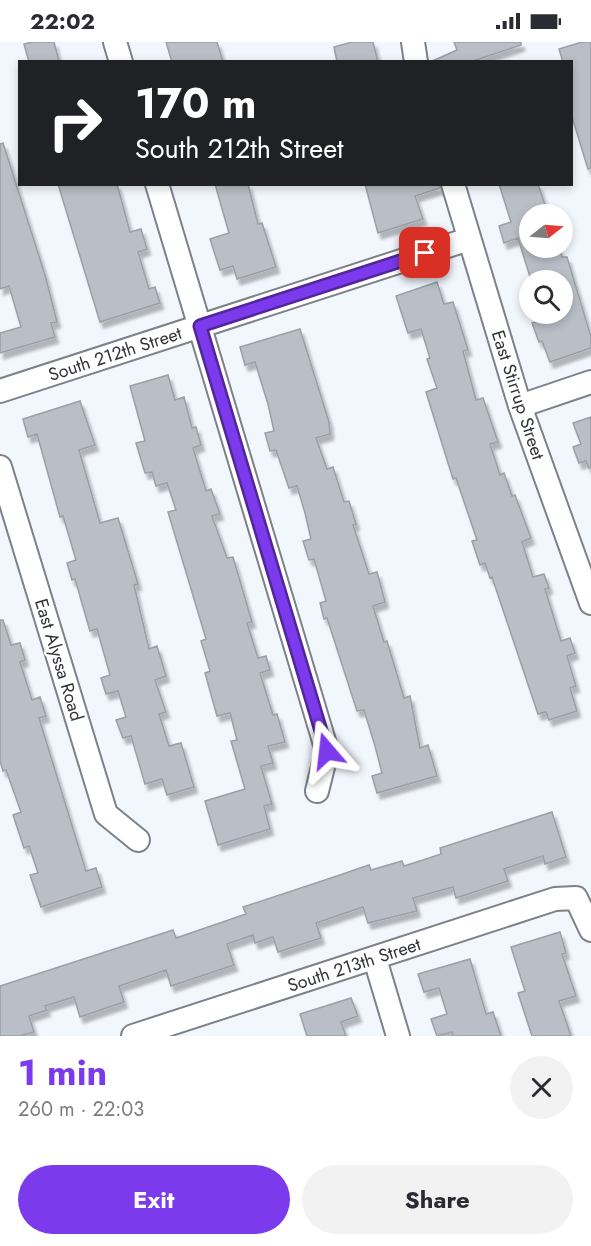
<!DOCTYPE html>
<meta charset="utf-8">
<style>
body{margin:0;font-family:Jost,sans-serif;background:#f2f2f3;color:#2b2b33;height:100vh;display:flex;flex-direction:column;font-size:22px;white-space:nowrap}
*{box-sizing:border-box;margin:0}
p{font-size:20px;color:#7c7c81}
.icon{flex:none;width:33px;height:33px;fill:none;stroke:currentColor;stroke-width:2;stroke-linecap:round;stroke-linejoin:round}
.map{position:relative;height:994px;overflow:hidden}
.sheet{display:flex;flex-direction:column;background:#fff;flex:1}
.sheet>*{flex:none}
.banner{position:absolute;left:18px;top:18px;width:555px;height:126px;border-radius:0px;box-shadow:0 3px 9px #0003;background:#202124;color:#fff;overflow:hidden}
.needle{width:39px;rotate:73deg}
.buttons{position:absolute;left:519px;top:162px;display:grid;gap:12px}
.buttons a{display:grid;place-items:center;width:54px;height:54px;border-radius:50%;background:#fff;box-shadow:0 3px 9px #0003;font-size:30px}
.pin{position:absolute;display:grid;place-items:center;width:51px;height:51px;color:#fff;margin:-26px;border-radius:12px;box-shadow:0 3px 9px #0006}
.me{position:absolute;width:66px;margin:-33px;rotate:343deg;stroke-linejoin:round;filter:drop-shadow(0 0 4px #0008)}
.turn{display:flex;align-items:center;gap:21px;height:126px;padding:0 18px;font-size:27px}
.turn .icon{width:78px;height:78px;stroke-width:2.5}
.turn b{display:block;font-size:42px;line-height:51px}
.round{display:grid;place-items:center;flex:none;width:63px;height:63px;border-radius:32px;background:#f2f2f3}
.headline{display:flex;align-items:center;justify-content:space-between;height:102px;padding:0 18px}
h1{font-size:36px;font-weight:700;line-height:45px;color:#7c3aed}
.button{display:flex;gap:12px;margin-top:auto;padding:12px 18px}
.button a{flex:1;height:69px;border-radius:36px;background:#7c3aed;color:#fff;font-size:24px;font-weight:700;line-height:69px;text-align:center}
.button a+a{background:#f2f2f3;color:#2b2b33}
.status{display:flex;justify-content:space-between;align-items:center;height:42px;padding:0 30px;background:#fff;direction:ltr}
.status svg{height:16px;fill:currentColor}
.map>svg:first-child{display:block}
.building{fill:#b9bec7;stroke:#9b9fa8;stroke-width:1.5;filter:url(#shadow)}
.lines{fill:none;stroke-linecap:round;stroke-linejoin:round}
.minor-casing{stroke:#7d8189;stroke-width:26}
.minor{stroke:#fff;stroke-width:22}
.route-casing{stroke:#51269a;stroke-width:15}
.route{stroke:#7c3aed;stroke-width:10}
.labels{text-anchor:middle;stroke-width:4.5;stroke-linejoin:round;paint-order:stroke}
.street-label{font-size:18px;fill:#313336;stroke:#fff}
</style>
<div class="status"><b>22:02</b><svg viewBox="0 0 49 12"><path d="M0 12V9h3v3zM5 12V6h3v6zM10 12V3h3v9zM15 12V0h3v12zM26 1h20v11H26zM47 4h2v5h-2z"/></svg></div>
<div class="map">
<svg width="591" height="994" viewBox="0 0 591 994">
<defs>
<filter id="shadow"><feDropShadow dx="3.5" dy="6" stdDeviation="1.5" flood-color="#0004"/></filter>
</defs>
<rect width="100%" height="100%" fill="#f2f6fd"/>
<path class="building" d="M 32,0 L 54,0 L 59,20 L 29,20 L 24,2 Z
M 166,0 L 217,0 L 223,20 L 172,20 Z
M 352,0 L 373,0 L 378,20 L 337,20 L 334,5 Z
M 454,0 L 521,0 L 521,3 L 470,20 L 430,20 L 457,8 Z
M 582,0 L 591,0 L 591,126 L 588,127 L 572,75 L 572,20 L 563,20 L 559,7 Z
M 3,101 L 45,233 L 57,280 L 51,281 L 55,295 L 0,311 L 0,291 L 21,285 L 9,244 L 0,247 L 0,102 Z
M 58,142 L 117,142 L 130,190 L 141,187 L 147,207 L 138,210 L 149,247 L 155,245 L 160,261 L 100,280 Z
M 215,142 L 248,142 L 258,182 L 262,181 L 276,225 L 237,237 L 233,224 L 220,228 L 210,197 L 229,191 Z
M 365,142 L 440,142 L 440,146 L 415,154 L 423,177 L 378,191 Z
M 499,142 L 538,142 L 548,172 L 530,172 L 530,206 L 559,206 L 562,215 L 567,215 L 591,295 L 591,306 L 550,320 L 542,299 L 539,300 L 532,281 L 562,272 L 562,238 L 531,238 L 518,196 L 504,201 L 499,184 L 511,180 Z
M 437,240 L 444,262 L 453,260 L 468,308 L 463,309 L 476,358 L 483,356 L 498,400 L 490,402 L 500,433 L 504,431 L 512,454 L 515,453 L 531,496 L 522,500 L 533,535 L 544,532 L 549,546 L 545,547 L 561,599 L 570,596 L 575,611 L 567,614 L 576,644 L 570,646 L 577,669 L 549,678 L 546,670 L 538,672 L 492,535 L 490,536 L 485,521 L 480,523 L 472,499 L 477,498 L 456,436 L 453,437 L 426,350 L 437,346 L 427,317 L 430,316 L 421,287 L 408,291 L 396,254 Z
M 300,287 L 329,380 L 330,392 L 316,396 L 327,427 L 333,425 L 344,460 L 349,459 L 356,482 L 353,483 L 369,532 L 377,530 L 385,560 L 373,564 L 384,600 L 387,599 L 404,656 L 410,654 L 420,706 L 428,703 L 437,734 L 377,751 L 372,734 L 382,731 L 375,704 L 364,668 L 357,669 L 327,576 L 324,577 L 320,561 L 326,559 L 314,517 L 309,518 L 303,499 L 311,497 L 305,471 L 297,444 L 289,446 L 276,408 L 270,409 L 265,391 L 274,389 L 268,362 L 255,320 L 245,323 L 240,305 Z
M 168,333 L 175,358 L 184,355 L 192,386 L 196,385 L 201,403 L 193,406 L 206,449 L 211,447 L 220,472 L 212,474 L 227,516 L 233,515 L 252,580 L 247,581 L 258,616 L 266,614 L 270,628 L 260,631 L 273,673 L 277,672 L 285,700 L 268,704 L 273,721 L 261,724 L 272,762 L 264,764 L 270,787 L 218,803 L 205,759 L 245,747 L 231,699 L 237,698 L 230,671 L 217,674 L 205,631 L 210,629 L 201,599 L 206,597 L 168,470 L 176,468 L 167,441 L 156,444 L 152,430 L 145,431 L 136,401 L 145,399 L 130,344 Z
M 80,359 L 95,403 L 79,408 L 100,481 L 118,476 L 138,542 L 134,543 L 149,607 L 157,604 L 166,634 L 155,638 L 166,670 L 159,672 L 169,704 L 181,701 L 194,745 L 167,753 L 162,737 L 145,742 L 131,694 L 123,696 L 116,678 L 126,675 L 118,649 L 106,652 L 101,636 L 110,633 L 97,587 L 90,589 L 75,537 L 72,538 L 67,521 L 76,518 L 63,474 L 60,475 L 37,392 L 28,395 L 23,377 Z
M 591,375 L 591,426 L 589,426 L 586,419 L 579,421 L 573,405 L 581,402 L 573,381 Z
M 0,578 L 3,578 L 11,603 L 20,601 L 25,618 L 20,620 L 32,658 L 40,655 L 46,674 L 39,676 L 86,829 L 96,826 L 102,845 L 41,865 L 30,833 L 38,831 L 29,804 L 24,806 L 13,773 L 21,770 L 6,728 L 3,729 L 0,719 Z
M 552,770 L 566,815 L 545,822 L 543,814 L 504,827 L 508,839 L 456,856 L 453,845 L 413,856 L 417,869 L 368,881 L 363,865 L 316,881 L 321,896 L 278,910 L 273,895 L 255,901 L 253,893 L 227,902 L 234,923 L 171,944 L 166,928 L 137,938 L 119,944 L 124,960 L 80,975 L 74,955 L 45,964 L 47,968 L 29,974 L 34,990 L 20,994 L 0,994 L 0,944 L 173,888 L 176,896 L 246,872 L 243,865 L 334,835 L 369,823 L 371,828 L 402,819 L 404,824 L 423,818 L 441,812 L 440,806 Z
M 560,890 L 566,911 L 562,912 L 576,954 L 559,959 L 571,994 L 532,994 L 518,951 L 525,949 L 511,905 Z
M 470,917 L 486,972 L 493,970 L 501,994 L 453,994 L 452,990 L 437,994 L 431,977 L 447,972 L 439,946 L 424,950 L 418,932 Z
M 351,956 L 358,974 L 341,980 L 346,994 L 307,994 L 300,972 Z"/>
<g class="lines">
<defs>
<path id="minor" d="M 115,0 L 121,20
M 413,0 L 416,20
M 157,142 L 327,709 L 317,749
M 453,142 L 520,364 L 591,561
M 0,349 L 469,197
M 520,364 L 591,340
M 0,425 L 106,772 L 138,798
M 375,917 L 398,994
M 133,994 L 555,857 L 576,856 L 591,888"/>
</defs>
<use href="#minor" class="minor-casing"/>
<use href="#minor" class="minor"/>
</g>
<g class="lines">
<defs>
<path id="route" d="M 327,709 L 200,284 L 425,211"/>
</defs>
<use href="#route" class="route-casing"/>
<use href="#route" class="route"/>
</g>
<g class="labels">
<g class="street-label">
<text transform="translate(115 312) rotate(-18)" y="6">South 212th Street</text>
<text transform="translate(518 353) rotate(72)" y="6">East Stirrup Street</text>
<text transform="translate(59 618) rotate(73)" y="6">East Alyssa Road</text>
<text transform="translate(354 923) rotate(-18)" y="6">South 213th Street</text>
</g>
</g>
</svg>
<div class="buttons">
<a><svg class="needle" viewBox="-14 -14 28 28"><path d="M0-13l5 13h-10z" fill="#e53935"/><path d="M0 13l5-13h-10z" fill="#7c7c81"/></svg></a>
<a><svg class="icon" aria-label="search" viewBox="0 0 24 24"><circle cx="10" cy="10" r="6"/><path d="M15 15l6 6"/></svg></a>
</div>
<div class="pin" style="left:425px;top:211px;background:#d93025"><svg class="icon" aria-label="arrive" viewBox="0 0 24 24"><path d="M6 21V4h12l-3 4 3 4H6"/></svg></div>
<svg class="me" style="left:327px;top:709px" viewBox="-20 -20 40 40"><path d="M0-17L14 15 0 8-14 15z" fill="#7c3aed" stroke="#fff" stroke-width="4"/></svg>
<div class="banner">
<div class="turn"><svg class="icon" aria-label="right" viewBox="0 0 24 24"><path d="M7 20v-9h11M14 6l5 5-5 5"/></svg><div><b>170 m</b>South 212th Street</div></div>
</div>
</div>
<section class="sheet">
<div class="headline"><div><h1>1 min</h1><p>260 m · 22:03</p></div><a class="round"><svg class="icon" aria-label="close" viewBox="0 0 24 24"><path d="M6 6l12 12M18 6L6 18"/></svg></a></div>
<div class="button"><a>Exit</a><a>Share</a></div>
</section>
